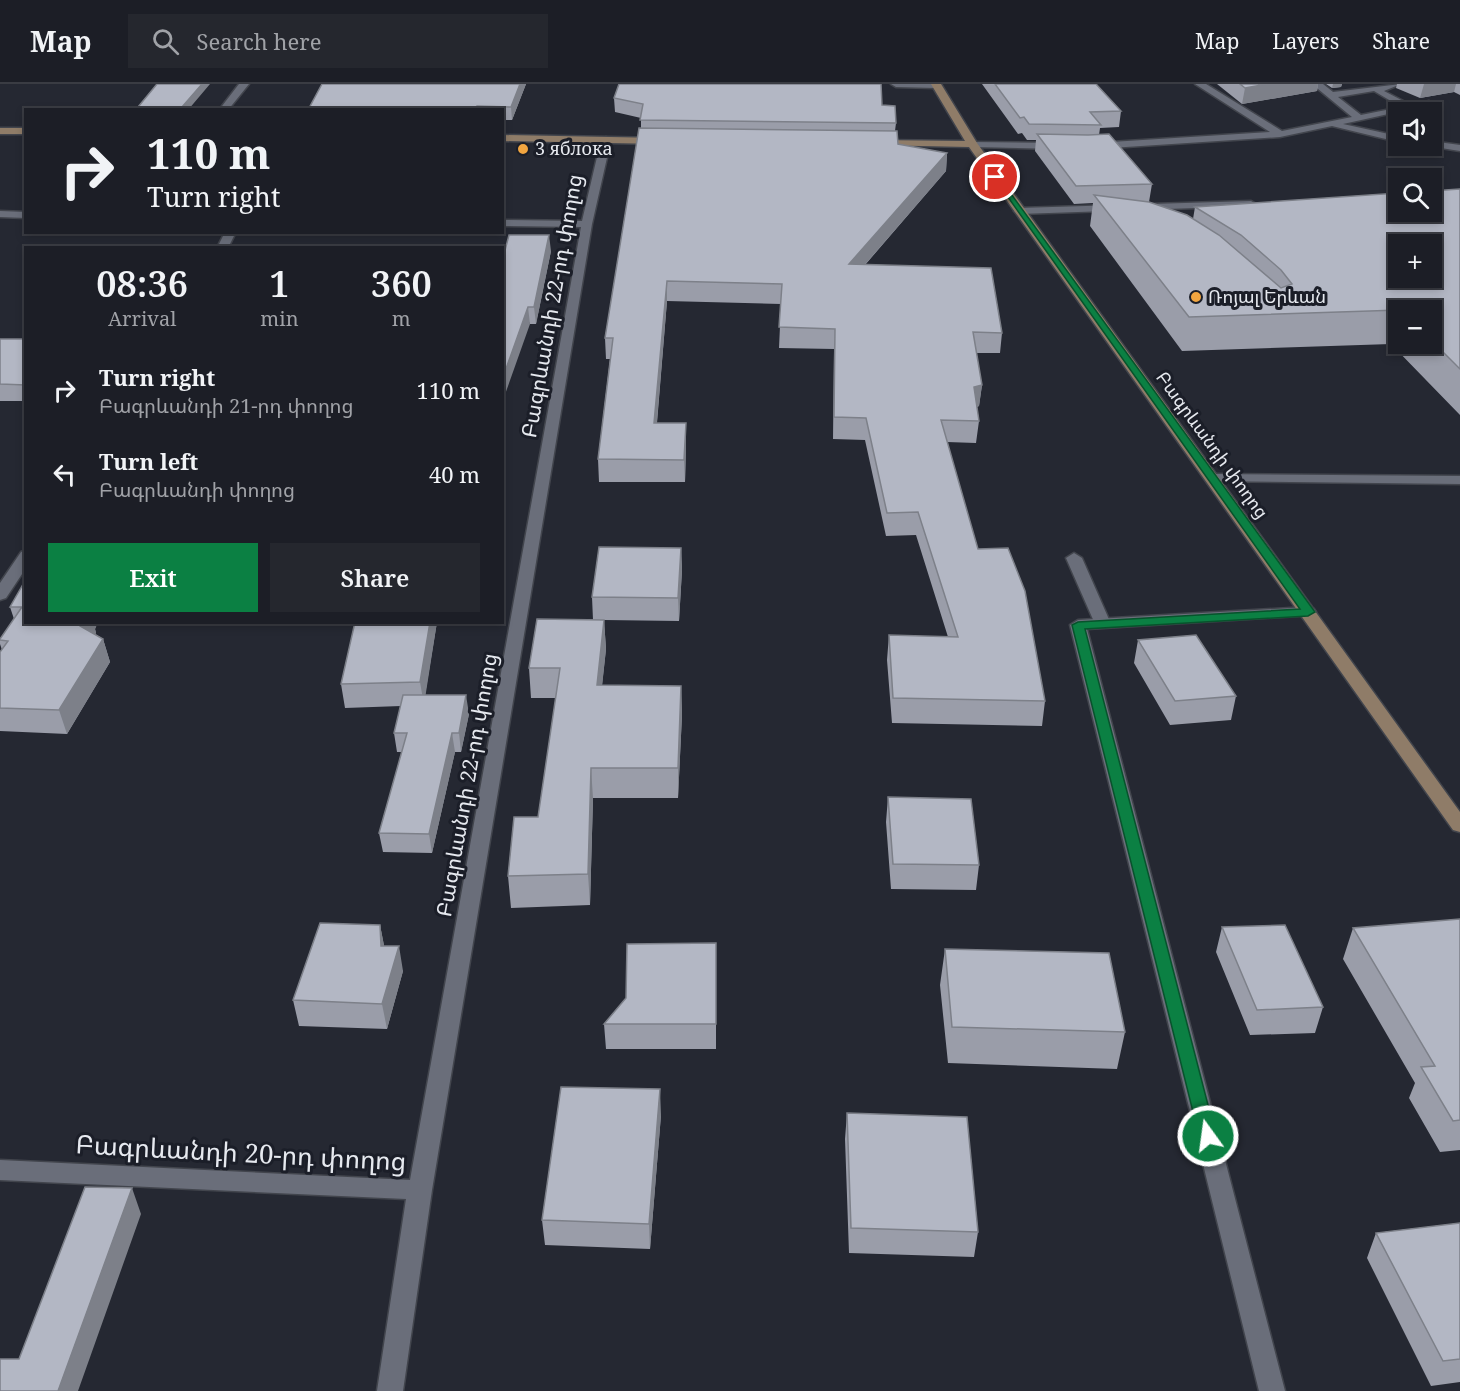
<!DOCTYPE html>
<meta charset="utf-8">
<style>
body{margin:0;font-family:"Noto Serif","Noto Sans Armenian",serif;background:#25272e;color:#f1f3f6;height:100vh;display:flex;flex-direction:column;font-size:22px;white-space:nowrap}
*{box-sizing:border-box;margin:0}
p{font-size:20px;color:#a0a2a7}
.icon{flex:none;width:33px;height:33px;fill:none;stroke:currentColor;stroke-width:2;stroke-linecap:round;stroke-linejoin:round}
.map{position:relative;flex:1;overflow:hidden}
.details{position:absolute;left:24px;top:162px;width:480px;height:378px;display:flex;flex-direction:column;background:#1c1e26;border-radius:0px;box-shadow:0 3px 9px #0003,0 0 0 2px #3a3c43}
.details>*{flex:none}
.top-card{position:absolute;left:24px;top:24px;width:480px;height:126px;border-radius:0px;box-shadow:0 3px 9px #0003,0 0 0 2px #3a3c43;background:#1c1e26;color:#f1f3f6;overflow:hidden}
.buttons{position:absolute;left:1388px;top:18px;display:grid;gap:12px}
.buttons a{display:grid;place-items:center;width:54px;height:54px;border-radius:0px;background:#1c1e26;box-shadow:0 3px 9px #0003,0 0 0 2px #3a3c43;font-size:30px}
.pin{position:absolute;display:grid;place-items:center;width:51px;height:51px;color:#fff;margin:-26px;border:3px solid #fff;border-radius:50%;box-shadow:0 2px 6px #0007}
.me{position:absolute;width:66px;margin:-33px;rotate:346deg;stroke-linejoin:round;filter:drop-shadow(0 0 4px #0008)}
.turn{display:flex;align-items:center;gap:21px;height:126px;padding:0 24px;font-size:27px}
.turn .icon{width:78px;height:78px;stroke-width:2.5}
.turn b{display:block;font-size:42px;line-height:51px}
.eta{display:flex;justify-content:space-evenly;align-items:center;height:102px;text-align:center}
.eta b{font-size:36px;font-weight:600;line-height:42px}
.action{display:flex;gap:12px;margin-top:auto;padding:12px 24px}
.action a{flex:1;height:69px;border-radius:0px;background:#0b8043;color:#fff;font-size:24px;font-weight:600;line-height:69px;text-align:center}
.action a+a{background:#25272e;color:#f1f3f6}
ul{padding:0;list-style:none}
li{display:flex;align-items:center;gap:18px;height:84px;padding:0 24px}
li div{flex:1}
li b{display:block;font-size:22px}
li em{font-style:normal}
header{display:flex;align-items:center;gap:36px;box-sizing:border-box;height:84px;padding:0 30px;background:#1c1e26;border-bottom:2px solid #3a3c43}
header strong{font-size:28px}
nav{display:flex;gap:33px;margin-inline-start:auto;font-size:21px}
.search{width:420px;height:54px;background:#25272e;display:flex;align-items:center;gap:15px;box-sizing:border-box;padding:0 21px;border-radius:0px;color:#a0a2a7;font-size:22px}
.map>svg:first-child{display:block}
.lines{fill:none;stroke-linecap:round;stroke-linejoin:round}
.lane-casing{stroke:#42454d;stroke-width:3}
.street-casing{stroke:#42454d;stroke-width:3}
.secondary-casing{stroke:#42454d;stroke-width:3}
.lane{fill:#6a6e7a;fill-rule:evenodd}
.street{fill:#6a6e7a;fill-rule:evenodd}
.secondary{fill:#8f7c68;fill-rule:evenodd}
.wall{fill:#9a9da9;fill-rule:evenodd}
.shaded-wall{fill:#7d8089}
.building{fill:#b3b7c4;stroke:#7d8089;stroke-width:1.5;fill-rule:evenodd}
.route{fill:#0b8043;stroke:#07532c;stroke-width:1.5}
.poi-dot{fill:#f1a540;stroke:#1b1e28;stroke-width:2}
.labels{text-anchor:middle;stroke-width:6;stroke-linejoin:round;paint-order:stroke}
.far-poi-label{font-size:18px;fill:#e6e9ef;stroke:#1b1e28;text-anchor:start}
.far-street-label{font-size:18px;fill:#e6e9ef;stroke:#1b1e28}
.street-label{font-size:21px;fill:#e6e9ef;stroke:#1b1e28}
.near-street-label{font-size:26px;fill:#e6e9ef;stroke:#1b1e28}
</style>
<header>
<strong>Map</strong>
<div class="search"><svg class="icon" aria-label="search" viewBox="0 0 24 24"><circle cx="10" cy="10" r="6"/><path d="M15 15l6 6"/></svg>Search here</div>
<nav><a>Map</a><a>Layers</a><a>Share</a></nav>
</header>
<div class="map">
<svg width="1460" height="1307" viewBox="0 0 1460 1307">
<rect width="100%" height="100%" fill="#252832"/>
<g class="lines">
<defs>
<path id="lane" d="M 1195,0 L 1206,0 L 1282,47 L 1352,33 L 1312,0 L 1323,0 L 1333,8 L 1401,0 L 1384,7 L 1411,21 L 1429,17 L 1434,20 L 1343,40 L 1398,52 L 1398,58 L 1332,42 L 1280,53 L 1095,65 L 1090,62 L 1095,59 L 1270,48 ZM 1374,7 L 1401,23 L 1361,31 L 1338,13 Z
M 1431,57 L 1460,61 L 1460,67 L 1428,62 L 1431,62 Z
M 969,58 L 1059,59 L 1064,62 L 1059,65 L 972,63 L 969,62 Z
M 1251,117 L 1256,120 L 1255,122 L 1019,130 L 1014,127 L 1019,124 Z
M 1212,390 L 1460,392 L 1460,400 L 1207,397 L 1205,394 Z
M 1074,469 L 1082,474 L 1111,540 L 1109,543 L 1097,543 L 1095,540 L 1066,474 Z"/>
<path id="street" d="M 239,0 L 249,0 L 228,26 L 219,26 Z
M 891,0 L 940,0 L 941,1 L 936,4 L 896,3 Z
M 606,53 L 611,56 L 592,140 L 432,1106 L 403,1307 L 377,1307 L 406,1115 L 0,1096 L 0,1076 L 410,1096 L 581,143 L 502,142 L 502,136 L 582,137 L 601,56 Z
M 0,127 L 26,128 L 26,134 L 0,133 Z
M 225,148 L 236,148 L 228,164 L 217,164 Z
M 26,466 L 26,484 L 6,514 L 0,516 L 0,499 L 21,468 Z
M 1308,523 L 1314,525 L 1316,528 L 1314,531 L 1087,545 L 1285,1307 L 1259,1307 L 1070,541 L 1078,536 Z"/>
<path id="secondary" d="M 931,0 L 941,0 L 977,59 L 1460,728 L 1460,748 L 1453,746 L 969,63 L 871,61 L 869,59 L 874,56 L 965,57 Z
M 0,44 L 26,44 L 26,50 L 0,50 Z
M 502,51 L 661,54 L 666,57 L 661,60 L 502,57 Z"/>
</defs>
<use href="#lane" class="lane-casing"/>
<use href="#street" class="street-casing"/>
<use href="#secondary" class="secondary-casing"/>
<use href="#lane" class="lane"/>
<use href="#street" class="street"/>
<use href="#secondary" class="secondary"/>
</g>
<path class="wall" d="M 157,0 L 188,26 L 139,26 L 138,23 Z
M 322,0 L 526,0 L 512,36 L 502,36 L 502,26 L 308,26 Z
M 982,0 L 1096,0 L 1121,27 L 1119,43 L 1100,44 L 1099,51 L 1152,100 L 1149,118 L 1145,118 L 1193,135 L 1195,123 L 1460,105 L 1460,331 L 1391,260 L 1182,267 L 1090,142 L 1093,119 L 1074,120 L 1035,67 L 1036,56 L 1027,56 L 1022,49 L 1018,50 ZM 1398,226 L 1431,226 L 1431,260 L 1398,260 Z
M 1217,0 L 1318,0 L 1317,7 L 1242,20 Z
M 1326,0 L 1342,0 L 1341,3 L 1332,4 Z
M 1397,0 L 1460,0 L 1460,11 L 1454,8 L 1420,14 L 1396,4 Z
M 614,14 L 882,21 L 896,39 L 895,47 L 898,60 L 947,69 L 946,87 L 865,181 L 1002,249 L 1000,269 L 976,269 L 982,301 L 979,322 L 977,323 L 979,337 L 976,359 L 947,358 L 978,465 L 1045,617 L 1042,642 L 892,639 L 887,576 L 889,551 L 948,553 L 916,451 L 886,452 L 865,356 L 833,355 L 834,265 L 779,264 L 781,220 L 667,217 L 657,339 L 686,339 L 686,361 L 685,398 L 599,398 L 598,375 L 610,275 L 606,275 L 605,254 L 641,44 L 641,34 L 615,28 Z
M 551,167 L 536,240 L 530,240 L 502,178 Z
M 0,255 L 26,255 L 26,317 L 0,317 Z
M 681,464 L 682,486 L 679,537 L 604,536 L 606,565 L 602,601 L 681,602 L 682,631 L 678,714 L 593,714 L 590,821 L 511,824 L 508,792 L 538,733 L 556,614 L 531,614 L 529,584 L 593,536 L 592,513 Z
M 26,495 L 26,538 L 98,538 L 95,545 L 96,549 L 95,550 L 103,555 L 110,578 L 67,650 L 0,647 L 0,568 L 2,566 L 0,560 L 0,555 L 14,535 L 10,523 Z
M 437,538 L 425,611 L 469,630 L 461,668 L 455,668 L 432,769 L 383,768 L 379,749 L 402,668 L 397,668 L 394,649 L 401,622 L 345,624 L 341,600 Z
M 1138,556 L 1236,612 L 1231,636 L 1170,641 L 1134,579 Z
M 888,713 L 979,781 L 976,806 L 891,805 L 886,738 Z
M 1460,835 L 1460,1066 L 1440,1068 L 1409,1014 L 1415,999 L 1343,875 L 1353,844 Z
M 380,841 L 384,862 L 403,887 L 387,945 L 299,942 L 293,916 Z
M 1222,843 L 1323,923 L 1315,949 L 1250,951 L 1216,868 Z
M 716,859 L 716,965 L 606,965 L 604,940 Z
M 945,865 L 1125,948 L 1117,985 L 948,979 L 940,901 Z
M 847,1029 L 978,1148 L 974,1173 L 849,1169 L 845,1055 Z
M 661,1031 L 650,1165 L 545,1161 L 542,1136 Z
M 1460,1139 L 1460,1298 L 1431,1302 L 1367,1174 L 1376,1149 Z"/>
<path class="shaded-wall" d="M 202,0 L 210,0 L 188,26 L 182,26 L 182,23 Z
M 520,0 L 526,0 L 512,36 L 511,23 Z
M 1267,0 L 1318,0 L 1317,7 L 1242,20 L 1245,4 Z
M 1333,0 L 1342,0 L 1341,3 L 1332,4 Z
M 1424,0 L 1456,0 L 1454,8 L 1420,14 Z
M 947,69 L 946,87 L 848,200 L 849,180 Z
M 549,151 L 551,167 L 536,240 L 534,223 Z
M 667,197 L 667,217 L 655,360 L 654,339 Z
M 528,223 L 530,240 L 502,319 L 502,296 Z
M 982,301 L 979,322 L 972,324 L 974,303 Z
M 686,339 L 686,361 L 685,398 L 684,376 Z
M 681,464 L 682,486 L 679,537 L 678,514 Z
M 604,536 L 606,565 L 599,631 L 597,601 Z
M 82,538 L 98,538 L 95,545 L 96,549 L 86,565 L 80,542 Z
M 430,538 L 437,538 L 424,621 L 420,598 Z
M 103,555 L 110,578 L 67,650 L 59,626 Z
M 681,602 L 682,631 L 678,714 L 678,684 Z
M 466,611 L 469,630 L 461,668 L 459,649 Z
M 452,649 L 455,668 L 432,769 L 429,750 Z
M 591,684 L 593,714 L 590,821 L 588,790 Z
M 380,841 L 385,866 L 381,862 Z
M 399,862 L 403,887 L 387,945 L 382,920 Z
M 660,1005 L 661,1031 L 650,1165 L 649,1140 Z
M 132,1104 L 141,1130 L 78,1307 L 58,1307 Z"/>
<path class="building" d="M 157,0 L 202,0 L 182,23 L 138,23 Z
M 322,0 L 520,0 L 511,23 L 477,22 L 476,26 L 308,26 Z
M 619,0 L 881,0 L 882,21 L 895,22 L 896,39 L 640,36 L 643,20 L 614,14 Z
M 995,0 L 1096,0 L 1121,27 L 1090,28 L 1101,41 L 1029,40 L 1024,33 L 1020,34 Z
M 1240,0 L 1267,0 L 1245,4 Z
M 639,44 L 897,47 L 898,60 L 947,69 L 849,180 L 991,184 L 1002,249 L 973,248 L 982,301 L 974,303 L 979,337 L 941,336 L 978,465 L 1008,464 L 1025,507 L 1045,617 L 893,614 L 889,551 L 958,553 L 918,428 L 887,429 L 866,334 L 834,333 L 835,245 L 779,243 L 782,200 L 667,197 L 654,339 L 686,339 L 684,376 L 598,375 L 613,254 L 605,254 Z
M 1037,50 L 1088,51 L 1109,50 L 1152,100 L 1076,102 Z
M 1460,105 L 1460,285 L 1431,256 L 1431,226 L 1400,226 L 1189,233 L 1094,111 L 1149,118 L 1187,131 L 1219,151 L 1281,204 L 1292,200 L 1281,186 L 1241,151 L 1195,123 L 1398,109 L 1398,128 L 1431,128 L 1431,107 ZM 1398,160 L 1431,160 L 1431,194 L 1398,194 Z
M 509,151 L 549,151 L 534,223 L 528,223 L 502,296 L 502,178 Z
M 0,255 L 26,255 L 26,301 L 0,300 Z
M 599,463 L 681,464 L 678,514 L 592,513 Z
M 26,495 L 26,538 L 82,538 L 80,542 L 103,555 L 59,626 L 0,624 L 0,568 L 8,557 L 0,556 L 0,555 L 22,523 L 10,523 Z
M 537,535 L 604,536 L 597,601 L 681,602 L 678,684 L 591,684 L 588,790 L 508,792 L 514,733 L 538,733 L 560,584 L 529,584 Z
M 355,538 L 430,538 L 420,598 L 341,600 Z
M 1196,551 L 1236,612 L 1175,617 L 1138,556 Z
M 403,611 L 466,611 L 459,649 L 452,649 L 429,750 L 379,749 L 407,649 L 394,649 Z
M 888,713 L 971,715 L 979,781 L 893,780 Z
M 1460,835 L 1460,1036 L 1453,1037 L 1421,983 L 1435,982 L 1353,844 Z
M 320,839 L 380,841 L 381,862 L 399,862 L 382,920 L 293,916 Z
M 1285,841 L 1323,923 L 1257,926 L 1222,843 Z
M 716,859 L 716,940 L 604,940 L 626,914 L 627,860 Z
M 945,865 L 1109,869 L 1125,948 L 952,943 Z
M 561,1003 L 660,1005 L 649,1140 L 542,1136 Z
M 847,1029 L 967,1033 L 978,1148 L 851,1144 Z
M 85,1103 L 132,1104 L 58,1307 L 0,1307 L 0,1275 L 19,1275 Z
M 1460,1139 L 1460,1275 L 1443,1277 L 1376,1149 Z"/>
<path class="route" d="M 993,92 L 998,92 L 1315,528 L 1308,532 L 1085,545 L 1216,1052 L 1214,1057 L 1201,1057 L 1199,1052 L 1072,541 L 1078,538 L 1300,525 Z"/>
<g class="poi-dot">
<circle cx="523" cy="65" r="6"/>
<circle cx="1196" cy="213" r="6"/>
</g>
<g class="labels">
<g class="far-poi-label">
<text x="535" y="71">3 яблока</text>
<text x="1208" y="219">Ռոյալ Երևան</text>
</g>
<g class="far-street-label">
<text transform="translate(1212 361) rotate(54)" y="6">Բագրևանդի փողոց</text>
</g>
<g class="street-label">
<text transform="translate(552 222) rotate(-80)" y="7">Բագրևանդի 22-րդ փողոց</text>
<text transform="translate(467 701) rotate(-80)" y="7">Բագրևանդի 22-րդ փողոց</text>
</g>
<g class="near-street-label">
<text transform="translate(241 1069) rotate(3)" y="9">Բագրևանդի 20-րդ փողոց</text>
</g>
</g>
</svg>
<div class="buttons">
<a><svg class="icon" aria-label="sound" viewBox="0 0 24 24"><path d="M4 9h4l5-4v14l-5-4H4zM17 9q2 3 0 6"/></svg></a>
<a><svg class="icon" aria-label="search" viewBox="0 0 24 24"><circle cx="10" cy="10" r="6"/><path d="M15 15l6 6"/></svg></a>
<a>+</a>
<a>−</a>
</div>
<div class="pin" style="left:995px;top:93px;background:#d93025"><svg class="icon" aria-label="arrive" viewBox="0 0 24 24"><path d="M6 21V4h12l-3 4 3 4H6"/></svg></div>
<svg class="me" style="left:1208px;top:1052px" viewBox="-20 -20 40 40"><circle r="17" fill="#0b8043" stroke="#fff" stroke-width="3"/><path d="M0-11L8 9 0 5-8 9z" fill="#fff"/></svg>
<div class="top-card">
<div class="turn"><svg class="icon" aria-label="right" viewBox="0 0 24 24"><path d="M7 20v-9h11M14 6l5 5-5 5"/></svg><div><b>110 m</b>Turn right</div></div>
</div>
<section class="details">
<div class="eta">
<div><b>08:36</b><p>Arrival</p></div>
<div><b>1</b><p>min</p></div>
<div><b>360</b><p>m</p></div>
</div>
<ul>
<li><svg class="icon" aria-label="right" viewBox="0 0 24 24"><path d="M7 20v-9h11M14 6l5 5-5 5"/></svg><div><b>Turn right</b><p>Բագրևանդի 21-րդ փողոց</p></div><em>110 m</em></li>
<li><svg class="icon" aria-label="left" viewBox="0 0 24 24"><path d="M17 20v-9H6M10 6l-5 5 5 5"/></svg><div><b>Turn left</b><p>Բագրևանդի փողոց</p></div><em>40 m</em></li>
</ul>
<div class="action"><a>Exit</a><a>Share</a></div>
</section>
</div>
